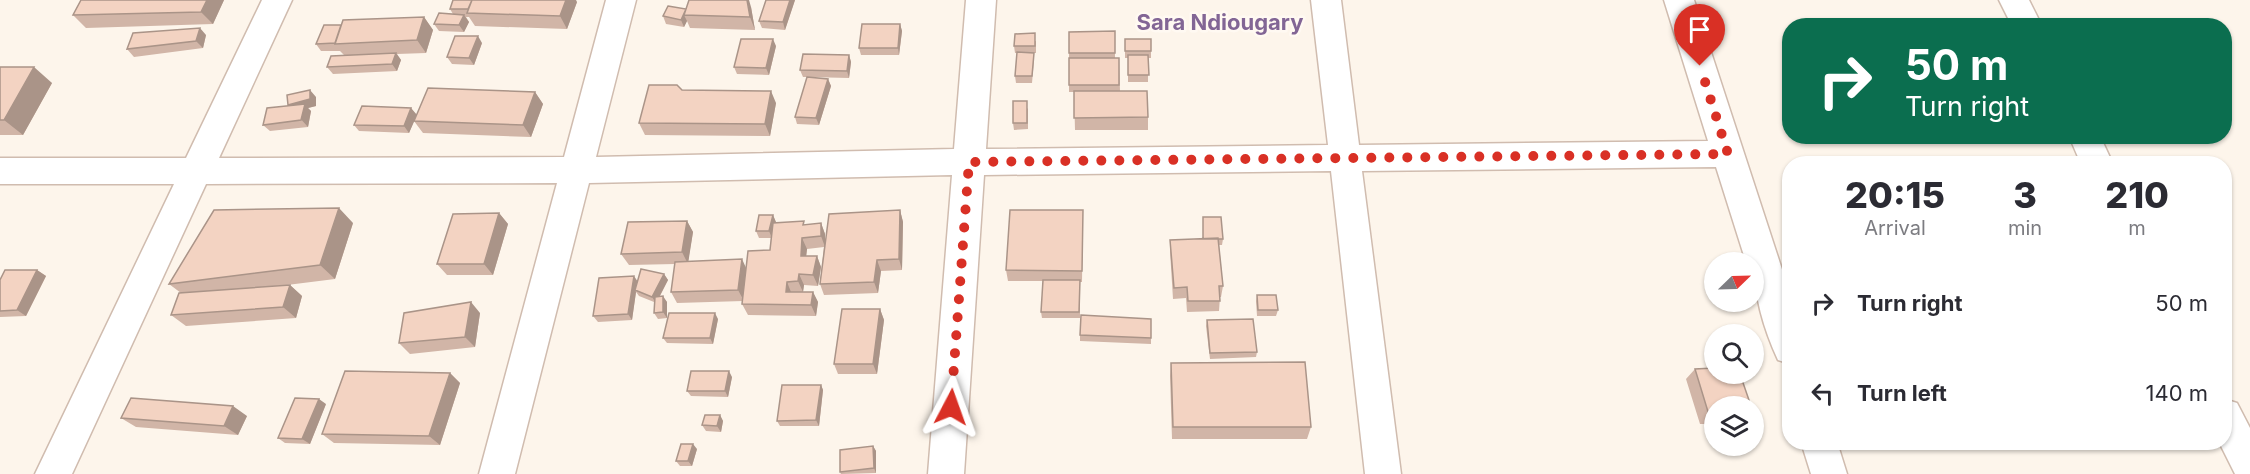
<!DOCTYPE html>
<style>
body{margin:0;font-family:Inter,sans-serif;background:#f7f7f7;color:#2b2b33;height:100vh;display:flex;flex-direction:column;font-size:22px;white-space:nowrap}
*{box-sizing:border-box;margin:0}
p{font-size:20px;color:#7c7c81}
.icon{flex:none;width:33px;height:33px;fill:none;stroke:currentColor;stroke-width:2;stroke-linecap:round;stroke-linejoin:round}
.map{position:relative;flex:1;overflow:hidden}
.drawer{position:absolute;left:1782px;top:156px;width:450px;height:294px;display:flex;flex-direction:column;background:#fff;border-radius:24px;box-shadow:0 2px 4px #0004}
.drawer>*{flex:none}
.top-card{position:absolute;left:1782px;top:18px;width:450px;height:126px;border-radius:24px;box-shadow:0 2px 4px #0004;background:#0b6e4f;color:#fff;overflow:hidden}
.needle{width:39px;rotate:67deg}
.fabs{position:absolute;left:1704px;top:252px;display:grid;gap:12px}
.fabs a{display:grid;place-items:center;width:60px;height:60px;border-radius:50%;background:#fff;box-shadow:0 2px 4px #0004;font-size:30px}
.pin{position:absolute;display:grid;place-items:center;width:51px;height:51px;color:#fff;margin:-62px -26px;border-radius:50% 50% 50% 0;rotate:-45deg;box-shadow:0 0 6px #0007}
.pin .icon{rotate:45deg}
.me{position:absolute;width:66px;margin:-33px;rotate:4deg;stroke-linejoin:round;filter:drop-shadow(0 0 4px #0008)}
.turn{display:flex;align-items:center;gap:21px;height:126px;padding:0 24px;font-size:27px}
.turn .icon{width:78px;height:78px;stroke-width:2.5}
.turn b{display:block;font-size:42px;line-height:51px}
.eta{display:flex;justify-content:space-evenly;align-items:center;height:102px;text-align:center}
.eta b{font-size:36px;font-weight:800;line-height:42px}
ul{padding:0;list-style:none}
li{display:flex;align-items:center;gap:18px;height:90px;padding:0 24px}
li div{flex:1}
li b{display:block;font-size:22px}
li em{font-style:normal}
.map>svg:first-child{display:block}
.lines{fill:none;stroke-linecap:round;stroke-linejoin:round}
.minor-casing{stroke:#d0bcaf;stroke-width:3}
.minor{fill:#fff;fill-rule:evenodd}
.wall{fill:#d1b5a7}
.shaded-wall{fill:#aa9488}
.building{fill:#f3d3c2;stroke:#aa9488;stroke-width:1.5}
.route{stroke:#d93025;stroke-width:10;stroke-dasharray:0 18}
.labels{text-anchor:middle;stroke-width:5;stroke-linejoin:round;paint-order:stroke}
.district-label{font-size:22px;font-weight:bold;fill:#826595;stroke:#fff9f2}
</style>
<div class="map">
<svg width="2250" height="474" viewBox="0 0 2250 474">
<rect width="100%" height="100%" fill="#fdf5eb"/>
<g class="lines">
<defs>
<path id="minor" d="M 262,0 L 292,0 L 219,158 L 564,157 L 606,0 L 636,0 L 596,157 L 954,149 L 966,0 L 996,0 L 986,149 L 1328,145 L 1311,0 L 1341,0 L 1359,145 L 1708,141 L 1664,0 L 1694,0 L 1790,294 L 1790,364 L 1778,360 C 1764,330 1754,296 1754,262 L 1746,262 L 1716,167 L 1362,171 L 1401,474 L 1365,474 L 1331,171 L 984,175 L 964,474 L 928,474 L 952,175 L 589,183 L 515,474 L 479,474 L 557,183 L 206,184 L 72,474 L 35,474 L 174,184 L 0,184 L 0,158 L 186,158 Z
M 1999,0 L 2029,0 L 2042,26 L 2012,26 Z
M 2069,136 L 2100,136 L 2113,164 L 2081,164 Z
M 2224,399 L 2237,403 L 2250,428 L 2250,474 L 2235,474 L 2219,442 L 2224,442 Z
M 1801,442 L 1837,442 L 1847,474 L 1811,474 Z"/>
</defs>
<use href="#minor" class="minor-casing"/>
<use href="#minor" class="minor"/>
</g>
<path class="wall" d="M 81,0 L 224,0 L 213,24 L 86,28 L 73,15 Z
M 766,0 L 795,0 L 785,30 L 762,28 L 759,21 Z
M 577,2 L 567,29 L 475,26 L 469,17 L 466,17 L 469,22 L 464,32 L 439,31 L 434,24 L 453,14 L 450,9 Z
M 751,7 L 755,30 L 690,28 L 687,21 L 684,27 L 666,24 L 663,16 L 686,9 Z
M 424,17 L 433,30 L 426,53 L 397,54 L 401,60 L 397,71 L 333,74 L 327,67 L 344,55 L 340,51 L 321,51 L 316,44 L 341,25 Z
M 900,24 L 902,31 L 899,55 L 861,55 L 859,48 Z
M 1115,31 L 1115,58 L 1119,58 L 1120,91 L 1148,117 L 1148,130 L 1075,130 L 1074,92 L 1069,92 L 1069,32 Z
M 206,35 L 203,48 L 134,57 L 127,49 Z
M 1125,39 L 1151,51 L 1151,58 L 1148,58 L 1148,82 L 1128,82 L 1128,58 L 1125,58 Z
M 1036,41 L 1036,53 L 1034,53 L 1034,60 L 1032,83 L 1016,83 L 1015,76 L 1017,53 L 1015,53 L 1014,46 Z
M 482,43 L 474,65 L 452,64 L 447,57 Z
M 776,46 L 769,75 L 737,74 L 734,67 Z
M 849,55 L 851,62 L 849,78 L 808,77 L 828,79 L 831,86 L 819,125 L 797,124 L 795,117 L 807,77 L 803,77 L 800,70 Z
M 0,67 L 52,83 L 23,135 L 0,135 Z
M 682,90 L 776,103 L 770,136 L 645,135 L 639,123 Z
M 535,92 L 543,104 L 531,137 L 423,133 L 414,121 L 409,133 L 359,131 L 354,125 L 411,108 L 416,115 Z
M 316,97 L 316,106 L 308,108 L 311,111 L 308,127 L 270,131 L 263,125 L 289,106 Z
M 1028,108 L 1028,129 L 1014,130 L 1013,123 Z
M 900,210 L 903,222 L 902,270 L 881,271 L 878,293 L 824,295 L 820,284 L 824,247 L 807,249 L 806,256 L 817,256 L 821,267 L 818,286 L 804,285 L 803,292 L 813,292 L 818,302 L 816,316 L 748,315 L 742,304 L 743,301 L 677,303 L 671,292 L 675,264 L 629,265 L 621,254 L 687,221 L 693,232 L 688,261 L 746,269 L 770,250 L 771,238 L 759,238 L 756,231 L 773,215 L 776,223 L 805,225 L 821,223 L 825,234 L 825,241 Z
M 1083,210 L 1082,282 L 1080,282 L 1080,318 L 1042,318 L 1041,312 L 1043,281 L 1008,281 L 1006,270 Z
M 499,213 L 508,224 L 493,275 L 447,275 L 437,264 Z
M 1203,217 L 1223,239 L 1222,245 L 1219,245 L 1223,286 L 1221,297 L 1220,297 L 1219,311 L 1187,312 L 1186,298 L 1173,299 L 1170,251 L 1170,240 L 1203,239 Z
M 353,223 L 335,279 L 287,285 L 290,285 L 302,296 L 296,318 L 186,326 L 171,315 L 181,293 L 169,284 Z
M 37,270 L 46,276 L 26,316 L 0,317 L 0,280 Z
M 664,274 L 668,280 L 660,296 L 667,302 L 667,318 L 658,319 L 654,313 L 654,302 L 639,296 L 636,292 L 632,320 L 598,322 L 593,316 L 638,282 Z
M 1257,295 L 1278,310 L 1276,316 L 1257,316 L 1256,301 Z
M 880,309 L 884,320 L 877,374 L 838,374 L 834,364 Z
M 480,313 L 475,347 L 410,354 L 399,343 Z
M 718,319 L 713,344 L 667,343 L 663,338 Z
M 1151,319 L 1151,344 L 1080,341 L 1080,335 Z
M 1207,320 L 1257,352 L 1256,357 L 1210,359 L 1206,326 Z
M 1171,363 L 1311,427 L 1307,439 L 1172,439 L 1170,376 Z
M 1695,369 L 1714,406 L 1714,424 L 1700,424 L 1686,379 Z
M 450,373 L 460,383 L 440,445 L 334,443 L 322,434 Z
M 732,377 L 728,397 L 691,396 L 687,391 Z
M 821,385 L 823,390 L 819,426 L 780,426 L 777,421 Z
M 326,404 L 310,444 L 285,443 L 278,438 Z
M 720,415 L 723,421 L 721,432 L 706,431 L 702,425 Z
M 247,416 L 238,435 L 136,427 L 121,418 Z
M 873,446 L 876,451 L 876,473 L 841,474 L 840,472 Z
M 697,449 L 692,466 L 680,466 L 676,461 Z"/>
<path class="shaded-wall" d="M 207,0 L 224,0 L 213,24 L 201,12 Z
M 566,0 L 576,0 L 577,2 L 567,29 L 560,16 Z
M 747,0 L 749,0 L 751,7 L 755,30 L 750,17 Z
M 790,0 L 795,0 L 785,30 L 783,22 Z
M 686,9 L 684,15 L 687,21 L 684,27 L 681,20 Z
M 464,15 L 469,22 L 464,32 L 459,25 Z
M 424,17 L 433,30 L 426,53 L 417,40 Z
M 900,24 L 902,31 L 899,55 L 898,48 Z
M 200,28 L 206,35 L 203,48 L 196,41 Z
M 478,36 L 482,43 L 474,65 L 469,58 Z
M 773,39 L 776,46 L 769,75 L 766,68 Z
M 396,53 L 401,60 L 397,71 L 392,64 Z
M 849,55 L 851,62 L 849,78 L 847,71 Z
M 34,67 L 52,83 L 23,135 L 4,120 Z
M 828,79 L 831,86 L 819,125 L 816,118 Z
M 310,90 L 316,97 L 316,106 L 308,108 L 311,111 L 308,127 L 288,105 Z
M 771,91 L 776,103 L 770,136 L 765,124 Z
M 535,92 L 543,104 L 531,137 L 523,125 Z
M 411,108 L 417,115 L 409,133 L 404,126 Z
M 339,208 L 353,223 L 335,279 L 320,265 Z
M 900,210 L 903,222 L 902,270 L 899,259 Z
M 499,213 L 508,224 L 493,275 L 484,264 Z
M 773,215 L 776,222 L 772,238 L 769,231 Z
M 687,221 L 693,232 L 688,264 L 682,252 Z
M 821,223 L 825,234 L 825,247 L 821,236 Z
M 802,238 L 807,249 L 805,267 L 801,256 Z
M 817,256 L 821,267 L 818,286 L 813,275 Z
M 742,259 L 747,270 L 744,301 L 738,290 Z
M 877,260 L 881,271 L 878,293 L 874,282 Z
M 37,270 L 46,276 L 26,316 L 17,310 Z
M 664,274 L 668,280 L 656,303 L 652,297 Z
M 799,274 L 804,285 L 803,292 L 798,281 Z
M 634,276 L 638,282 L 635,290 L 636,292 L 632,320 L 628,314 Z
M 787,282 L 791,292 L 786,292 Z
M 290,285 L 302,296 L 296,318 L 283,307 Z
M 813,292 L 818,302 L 816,316 L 811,305 Z
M 663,296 L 667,302 L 667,318 L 663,312 Z
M 471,302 L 480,313 L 475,347 L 465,337 Z
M 880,309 L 884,320 L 877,374 L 873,364 Z
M 715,313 L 718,319 L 713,344 L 710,338 Z
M 729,371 L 732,377 L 728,397 L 725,391 Z
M 450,373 L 460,383 L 440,445 L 429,436 Z
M 821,385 L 823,390 L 819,426 L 816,420 Z
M 319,399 L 326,404 L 310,444 L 302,439 Z
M 233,406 L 247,416 L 238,435 L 224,426 Z
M 720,415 L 723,421 L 721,432 L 717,426 Z
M 693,444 L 697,449 L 692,466 L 688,461 Z
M 873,446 L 876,451 L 876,473 L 874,468 Z"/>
<path class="building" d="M 81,0 L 207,0 L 201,12 L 73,15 Z
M 453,0 L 472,0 L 468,9 L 450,9 Z
M 472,0 L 566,0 L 560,16 L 467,13 Z
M 689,0 L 747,0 L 750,17 L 684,15 Z
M 766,0 L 790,0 L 783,22 L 759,21 Z
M 668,6 L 686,9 L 681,20 L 663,16 Z
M 439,13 L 464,15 L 459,25 L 434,24 Z
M 424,17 L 417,40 L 335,44 L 343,20 Z
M 862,24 L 900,24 L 898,48 L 859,48 Z
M 324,25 L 341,25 L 335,43 L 316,44 Z
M 200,28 L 196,41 L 127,49 L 133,33 Z
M 1115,31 L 1115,53 L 1069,53 L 1069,32 Z
M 1035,33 L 1035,46 L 1014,46 L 1015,34 Z
M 455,36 L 478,36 L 469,58 L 447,57 Z
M 741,39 L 773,39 L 766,68 L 734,67 Z
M 1125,39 L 1151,39 L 1151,51 L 1125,51 Z
M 1017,52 L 1034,53 L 1032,76 L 1015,76 Z
M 396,53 L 392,64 L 327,67 L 331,56 Z
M 803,54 L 849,55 L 847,71 L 800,70 Z
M 1128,55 L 1148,55 L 1149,75 L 1128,75 Z
M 1069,58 L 1119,58 L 1119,85 L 1069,85 Z
M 0,67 L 34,67 L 4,120 L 0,120 Z
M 807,77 L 828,79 L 816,118 L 795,117 Z
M 649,85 L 677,85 L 682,90 L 771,91 L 765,124 L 639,123 Z
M 428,88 L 535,92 L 523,125 L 414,121 Z
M 310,90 L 310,99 L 288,105 L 287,95 Z
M 1074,91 L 1147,91 L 1148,117 L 1074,118 Z
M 1013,101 L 1027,101 L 1027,123 L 1013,123 Z
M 305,104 L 301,120 L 263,125 L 267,108 Z
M 362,106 L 411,108 L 404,126 L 354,125 Z
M 339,208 L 320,265 L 169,284 L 214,210 Z
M 900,210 L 899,259 L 877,260 L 874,282 L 820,284 L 829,214 Z
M 1010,210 L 1083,210 L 1082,271 L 1006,270 Z
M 499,213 L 484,264 L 437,264 L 453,214 Z
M 759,215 L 773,215 L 769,231 L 756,231 Z
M 1203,217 L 1221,217 L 1223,239 L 1203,239 Z
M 687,221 L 682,252 L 621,254 L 628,222 Z
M 804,221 L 803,225 L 821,223 L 821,236 L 802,238 L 801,256 L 817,256 L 813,275 L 799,274 L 798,281 L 787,282 L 786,292 L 813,292 L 811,305 L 742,304 L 748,251 L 770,250 L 773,223 Z
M 1218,238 L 1223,286 L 1219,286 L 1220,301 L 1188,301 L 1187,287 L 1174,288 L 1170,240 Z
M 742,259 L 738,290 L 671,292 L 675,262 Z
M 641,269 L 664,274 L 652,297 L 635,290 Z
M 5,270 L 37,270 L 17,310 L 0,311 L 0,280 Z
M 634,276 L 628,314 L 593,316 L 599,278 Z
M 1043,280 L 1080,280 L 1079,312 L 1041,312 Z
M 290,285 L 283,307 L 171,315 L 179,293 Z
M 1257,295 L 1276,295 L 1278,310 L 1258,310 Z
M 663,296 L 663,312 L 654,313 L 655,297 Z
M 471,302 L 465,337 L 399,343 L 404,313 Z
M 842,309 L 880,309 L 873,364 L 834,364 Z
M 669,313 L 715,313 L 710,338 L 663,338 Z
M 1081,315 L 1151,319 L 1151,338 L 1080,335 Z
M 1253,319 L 1257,352 L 1210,353 L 1207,320 Z
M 1305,362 L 1311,427 L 1173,427 L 1171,363 Z
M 1714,368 L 1714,374 L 1740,374 L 1751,406 L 1714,406 L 1714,415 L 1709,415 L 1695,369 Z
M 345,371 L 450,373 L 429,436 L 322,434 Z
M 691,371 L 729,371 L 725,391 L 687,391 Z
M 782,385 L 821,385 L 816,420 L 777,421 Z
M 131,398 L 233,406 L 224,426 L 121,418 Z
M 295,398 L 319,399 L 302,439 L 278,438 Z
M 705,415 L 720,415 L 717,426 L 702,425 Z
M 681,444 L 693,444 L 688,461 L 676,461 Z
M 873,446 L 874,468 L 840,472 L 840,450 Z"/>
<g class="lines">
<path class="route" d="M 951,407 L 969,162 L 1728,154 L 1700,66"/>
</g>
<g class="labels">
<g class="district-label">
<text x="1220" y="30">Sara Ndiougary</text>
</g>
</g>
</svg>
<div class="fabs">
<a><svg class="needle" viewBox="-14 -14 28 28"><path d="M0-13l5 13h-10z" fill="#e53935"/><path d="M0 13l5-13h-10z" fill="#7c7c81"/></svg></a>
<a><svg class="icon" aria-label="search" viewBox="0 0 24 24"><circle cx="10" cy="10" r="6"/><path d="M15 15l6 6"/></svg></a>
<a><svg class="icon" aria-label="layers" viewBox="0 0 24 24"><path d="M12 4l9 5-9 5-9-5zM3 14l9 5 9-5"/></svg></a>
</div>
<div class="pin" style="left:1700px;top:66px;background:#d93025"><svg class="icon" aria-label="arrive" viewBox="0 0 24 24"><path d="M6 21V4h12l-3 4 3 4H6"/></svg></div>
<svg class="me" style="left:951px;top:407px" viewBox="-20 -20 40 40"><path d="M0-17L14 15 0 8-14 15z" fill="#d93025" stroke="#fff" stroke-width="4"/></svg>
<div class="top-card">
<div class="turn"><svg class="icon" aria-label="right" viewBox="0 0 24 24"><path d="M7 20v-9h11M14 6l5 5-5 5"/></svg><div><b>50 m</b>Turn right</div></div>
</div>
<section class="drawer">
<div class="eta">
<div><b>20:15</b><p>Arrival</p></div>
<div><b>3</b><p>min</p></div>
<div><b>210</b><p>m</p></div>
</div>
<ul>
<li><svg class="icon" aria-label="right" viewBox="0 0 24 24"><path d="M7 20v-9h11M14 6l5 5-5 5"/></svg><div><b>Turn right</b></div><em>50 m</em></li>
<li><svg class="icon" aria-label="left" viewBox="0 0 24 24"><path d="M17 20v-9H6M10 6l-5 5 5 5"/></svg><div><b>Turn left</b></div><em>140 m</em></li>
</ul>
</section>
</div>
